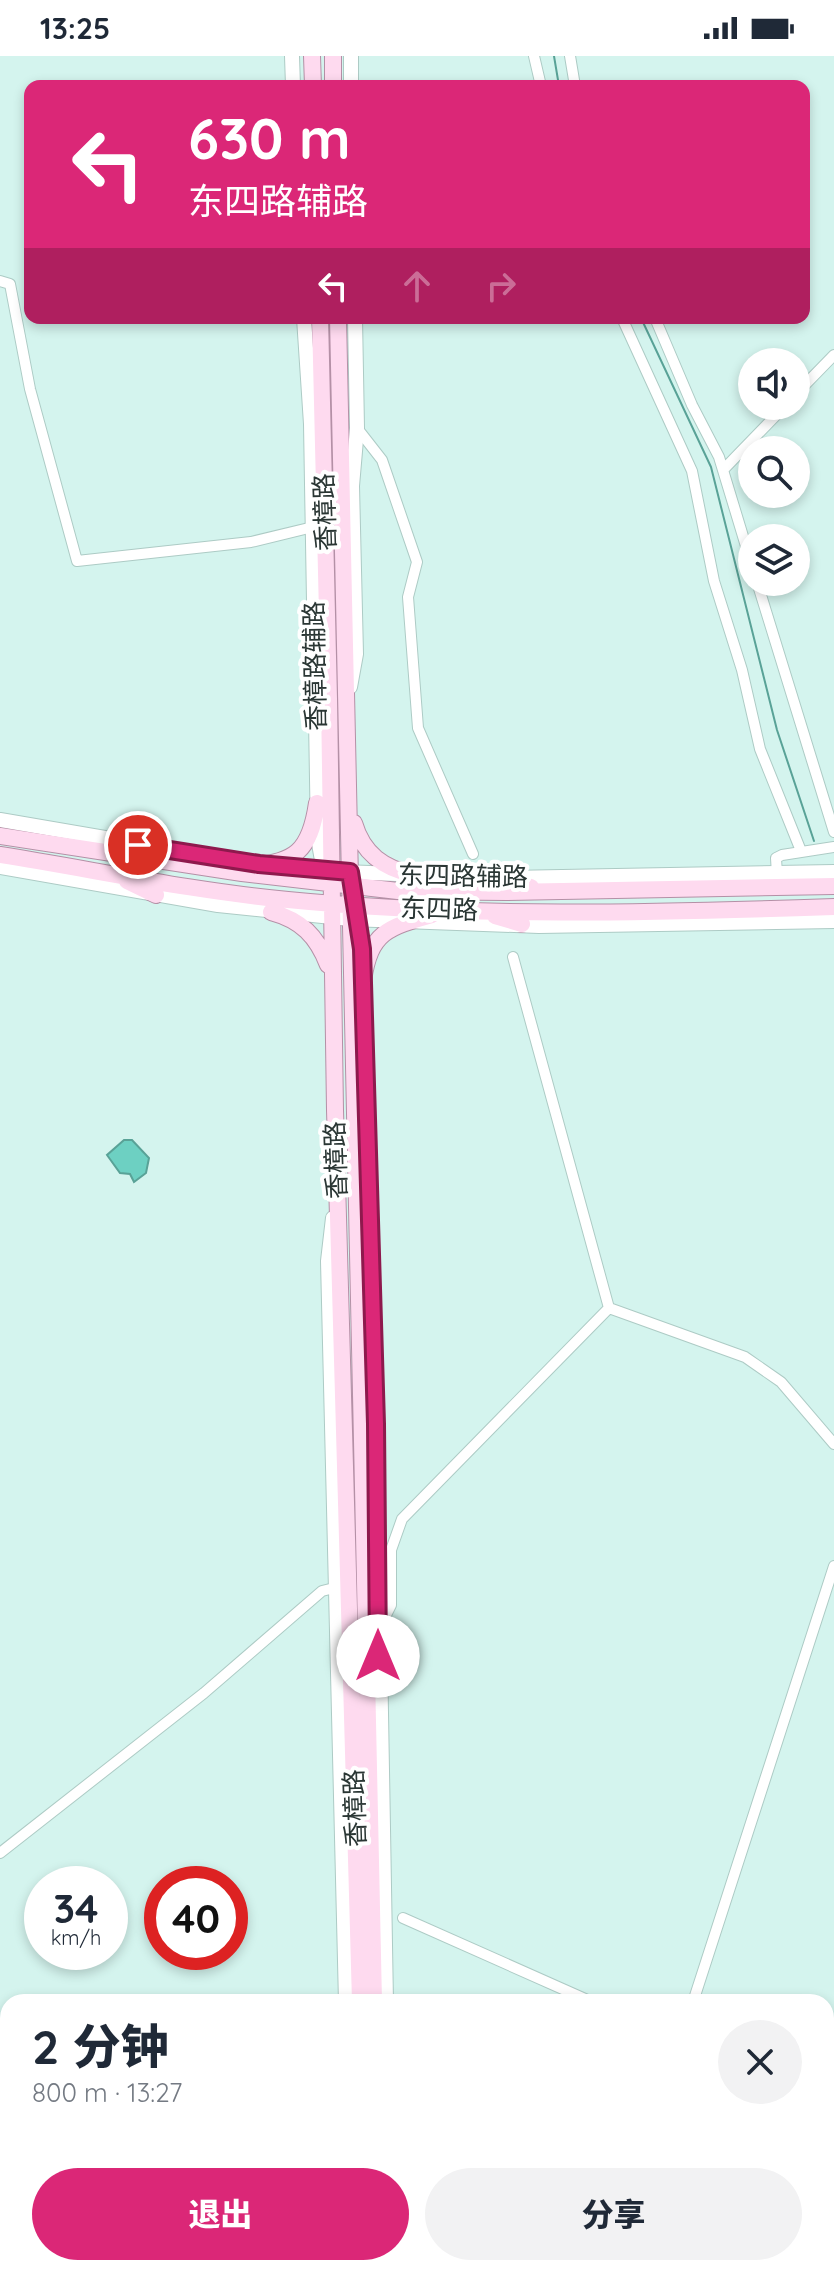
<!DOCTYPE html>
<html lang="zh">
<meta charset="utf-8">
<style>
body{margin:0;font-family:Quicksand,"Noto Sans SC",sans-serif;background:#f2f2f3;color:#1f2937;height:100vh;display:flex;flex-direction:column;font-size:30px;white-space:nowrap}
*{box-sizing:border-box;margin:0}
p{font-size:26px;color:#747a83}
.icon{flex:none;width:44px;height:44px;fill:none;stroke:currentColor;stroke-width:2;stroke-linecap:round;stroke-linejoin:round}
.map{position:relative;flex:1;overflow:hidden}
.details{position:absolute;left:0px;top:1938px;width:834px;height:282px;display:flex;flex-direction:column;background:#fff;border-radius:24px 24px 0 0;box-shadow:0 4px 12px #0003}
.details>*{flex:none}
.banner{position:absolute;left:24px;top:24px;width:786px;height:244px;border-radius:16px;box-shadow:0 4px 12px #0003;background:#db2777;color:#fff;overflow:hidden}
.tools{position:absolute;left:738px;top:292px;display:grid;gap:16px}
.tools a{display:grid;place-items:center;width:72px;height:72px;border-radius:50%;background:#fff;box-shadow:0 4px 12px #0003;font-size:40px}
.speed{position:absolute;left:24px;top:1810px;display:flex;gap:16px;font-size:40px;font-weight:700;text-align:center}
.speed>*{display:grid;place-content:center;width:104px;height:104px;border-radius:50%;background:#fff;box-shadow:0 4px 12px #0003;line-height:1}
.speed small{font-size:20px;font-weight:400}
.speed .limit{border:12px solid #d22;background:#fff;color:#111}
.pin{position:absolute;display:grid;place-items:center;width:68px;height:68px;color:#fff;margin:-34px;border:4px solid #fff;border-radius:50%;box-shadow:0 2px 8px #0007}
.me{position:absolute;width:88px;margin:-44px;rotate:0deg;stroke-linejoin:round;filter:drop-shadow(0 0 6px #0008)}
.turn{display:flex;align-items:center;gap:28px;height:168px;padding:0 32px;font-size:36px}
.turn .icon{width:104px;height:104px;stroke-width:2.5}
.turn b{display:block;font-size:56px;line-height:68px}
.lanes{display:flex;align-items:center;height:76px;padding:0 32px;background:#0003;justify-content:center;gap:40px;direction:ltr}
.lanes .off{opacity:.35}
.round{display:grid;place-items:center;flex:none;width:84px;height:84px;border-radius:42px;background:#f2f2f3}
.overview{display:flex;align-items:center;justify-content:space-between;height:136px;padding:0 32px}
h1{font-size:48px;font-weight:800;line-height:60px}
.cta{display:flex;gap:16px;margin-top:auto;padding:16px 32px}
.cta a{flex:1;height:92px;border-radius:48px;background:#db2777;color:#fff;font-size:32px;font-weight:800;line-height:92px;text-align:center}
.cta a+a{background:#f2f2f3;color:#1f2937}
.status{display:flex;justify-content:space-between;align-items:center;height:56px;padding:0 40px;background:#fff;direction:ltr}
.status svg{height:22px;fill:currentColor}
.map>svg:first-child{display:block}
.water{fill:#6dd0c2;stroke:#59a297;stroke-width:2}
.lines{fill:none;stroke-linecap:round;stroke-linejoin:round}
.stream{stroke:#59a297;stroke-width:2}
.street-casing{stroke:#adcbc5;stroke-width:12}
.secondary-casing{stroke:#adcbc5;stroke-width:16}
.primary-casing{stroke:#b490a6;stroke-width:18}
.street{stroke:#fff;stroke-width:10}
.secondary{stroke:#fff;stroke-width:14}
.primary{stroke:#fedaef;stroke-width:16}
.route-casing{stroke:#8e194d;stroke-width:20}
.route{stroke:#db2777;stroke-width:14}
.labels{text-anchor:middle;stroke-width:8;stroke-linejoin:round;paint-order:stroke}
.street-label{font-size:26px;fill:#2a3634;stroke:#fff}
</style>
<div class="status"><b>13:25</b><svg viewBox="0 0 49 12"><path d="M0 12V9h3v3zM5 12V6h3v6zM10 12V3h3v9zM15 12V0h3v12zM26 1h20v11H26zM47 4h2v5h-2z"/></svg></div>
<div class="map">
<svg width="834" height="2219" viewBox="0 0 834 2219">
<rect width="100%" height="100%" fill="#d4f4ee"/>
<path class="water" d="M 124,1084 L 132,1084 L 149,1102 L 146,1117 L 134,1126 L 130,1118 L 120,1117 L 107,1099 Z"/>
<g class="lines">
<path class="stream" d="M 554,0 L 559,30
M 641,262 L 711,411 L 777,674 L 814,785"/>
<defs>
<path id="street" d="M 534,0 L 541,30
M 570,0 L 575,30
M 0,225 L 10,228 L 30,333 L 77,505 L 251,486 L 313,471
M 622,262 L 692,415 L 714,525 L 742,614 L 760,693 L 801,795
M 655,262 L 692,349 L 719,401 L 752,510
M 796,338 L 834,299
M 357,372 L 382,404 L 417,506 L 408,541 L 418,672 L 473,798
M 723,414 L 785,350
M 757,526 L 834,776
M 777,819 L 776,802 L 782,799 L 834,791
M 513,901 L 609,1252
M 609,1252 L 745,1301 L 781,1326 L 834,1388
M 381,1569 L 391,1549 L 391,1494 L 402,1463 L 609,1252
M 0,1797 L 204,1637 L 322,1535 L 338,1531
M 403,1862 L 592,1946
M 693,1946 L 834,1510
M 0,2033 L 8,2036
M 317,2219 L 321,2212
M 604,2219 L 606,2212"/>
<path id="secondary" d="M 292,0 L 293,30
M 351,0 L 351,30
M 304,262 L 311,368 L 318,782 L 325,821
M 350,631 L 356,598 L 352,430 L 357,372 L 355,262
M 0,764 L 227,803 L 342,816 L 508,822 L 834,816
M 0,811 L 218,849 L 350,863 L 539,870 L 834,865
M 357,859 L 362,893 L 376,1368 L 386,1946
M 333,1162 L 328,1205 L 346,1946
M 826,2078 L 834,2078
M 351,2212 L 352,2219"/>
<path id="primary" d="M 312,0 L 313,30
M 333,0 L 333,30
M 320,262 L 329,643 L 335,1054 L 360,1946
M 338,262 L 374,1946
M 354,767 C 363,798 384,813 415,819
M 0,780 L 242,817 L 398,835 L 506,836 L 834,830
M 115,784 L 144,797
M 0,799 C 95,814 191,835 288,844 C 469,862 652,857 834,851
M 246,811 C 295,807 310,796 317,747
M 503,822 L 531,831
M 127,825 L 156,839
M 271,856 C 301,864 317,880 328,909
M 495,860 L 522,868
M 363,925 C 370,876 388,871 432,859
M 367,2212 L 367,2219
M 379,2212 L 379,2219
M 391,2219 L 392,2217"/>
</defs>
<use href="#street" class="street-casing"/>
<use href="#secondary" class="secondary-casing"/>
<use href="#primary" class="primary-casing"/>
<use href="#street" class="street"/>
<use href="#secondary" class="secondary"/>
<use href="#primary" class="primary"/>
</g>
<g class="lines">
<defs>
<path id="route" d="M 138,789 L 259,808 L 350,816 L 362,893 L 376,1368 L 378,1600"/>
</defs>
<use href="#route" class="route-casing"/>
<use href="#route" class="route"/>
</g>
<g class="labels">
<g class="street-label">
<text transform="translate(325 456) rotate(-92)" y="9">香樟路</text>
<text transform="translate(315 610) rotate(-91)" y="9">香樟路辅路</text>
<text transform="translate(463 820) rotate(1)" y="9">东四路辅路</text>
<text transform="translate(439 853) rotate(2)" y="9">东四路</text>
<text transform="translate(336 1104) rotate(-92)" y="9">香樟路</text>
<text transform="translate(355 1752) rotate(-92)" y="9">香樟路</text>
</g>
</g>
</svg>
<div class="tools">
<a><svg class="icon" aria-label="sound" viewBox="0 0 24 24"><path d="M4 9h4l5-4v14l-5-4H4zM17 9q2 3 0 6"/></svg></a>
<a><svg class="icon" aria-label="search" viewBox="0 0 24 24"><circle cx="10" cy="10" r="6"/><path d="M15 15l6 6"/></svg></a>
<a><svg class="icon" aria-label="layers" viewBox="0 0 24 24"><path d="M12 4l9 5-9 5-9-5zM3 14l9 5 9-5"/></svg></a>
</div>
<div class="speed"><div>34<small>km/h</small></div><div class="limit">40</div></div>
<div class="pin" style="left:138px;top:789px;background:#d93025"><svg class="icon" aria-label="arrive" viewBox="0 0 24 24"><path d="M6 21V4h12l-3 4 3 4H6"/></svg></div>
<svg class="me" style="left:378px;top:1600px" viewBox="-20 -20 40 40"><circle r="19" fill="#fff"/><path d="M0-13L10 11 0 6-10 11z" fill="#db2777"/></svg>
<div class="banner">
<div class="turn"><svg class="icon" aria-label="left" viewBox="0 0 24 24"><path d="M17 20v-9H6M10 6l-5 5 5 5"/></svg><div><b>630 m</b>东四路辅路</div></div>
<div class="lanes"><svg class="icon" aria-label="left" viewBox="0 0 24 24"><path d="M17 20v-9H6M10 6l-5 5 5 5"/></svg><svg class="icon off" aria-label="ahead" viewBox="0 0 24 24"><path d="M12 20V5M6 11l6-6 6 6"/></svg><svg class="icon off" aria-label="right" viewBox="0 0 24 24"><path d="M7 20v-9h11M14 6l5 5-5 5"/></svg></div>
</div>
<section class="details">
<div class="overview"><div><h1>2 分钟</h1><p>800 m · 13:27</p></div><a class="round"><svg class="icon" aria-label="close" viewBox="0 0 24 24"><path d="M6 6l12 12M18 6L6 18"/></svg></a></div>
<div class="cta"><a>退出</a><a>分享</a></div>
</section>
</div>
